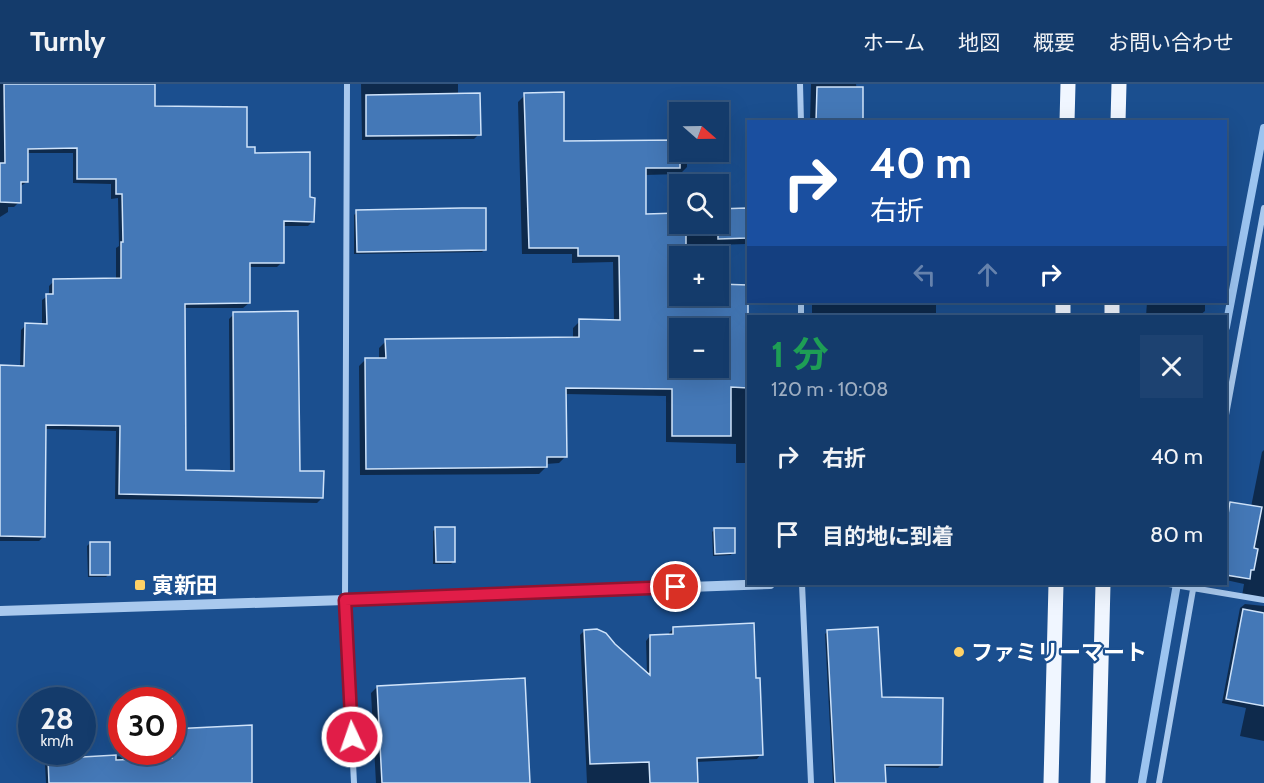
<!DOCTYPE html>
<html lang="ja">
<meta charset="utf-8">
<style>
body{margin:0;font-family:Cabin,"Noto Sans JP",sans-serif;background:#1d4271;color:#f1f3f6;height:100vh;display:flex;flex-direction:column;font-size:22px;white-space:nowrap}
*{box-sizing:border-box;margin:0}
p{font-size:20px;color:#9dadc1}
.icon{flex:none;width:33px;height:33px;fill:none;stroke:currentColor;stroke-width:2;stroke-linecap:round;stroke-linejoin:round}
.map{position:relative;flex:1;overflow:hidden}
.sheet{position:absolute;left:747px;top:231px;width:480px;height:270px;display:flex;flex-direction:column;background:#143b6b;border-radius:0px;box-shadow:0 6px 24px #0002,0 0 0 2px #33557e}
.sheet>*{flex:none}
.banner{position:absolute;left:747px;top:36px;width:480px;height:183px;border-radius:0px;box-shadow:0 6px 24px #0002,0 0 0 2px #33557e;background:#1a4fa0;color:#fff;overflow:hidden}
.needle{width:39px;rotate:110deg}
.buttons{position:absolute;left:669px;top:18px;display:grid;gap:12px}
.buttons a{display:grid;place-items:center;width:60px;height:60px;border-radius:0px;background:#143b6b;box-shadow:0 6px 24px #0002,0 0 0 2px #33557e;font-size:30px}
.speed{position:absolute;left:18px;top:603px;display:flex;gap:12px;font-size:30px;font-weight:700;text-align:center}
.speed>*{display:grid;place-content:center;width:78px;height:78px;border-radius:50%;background:#143b6b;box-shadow:0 6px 24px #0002,0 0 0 2px #33557e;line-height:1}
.speed small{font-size:15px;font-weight:400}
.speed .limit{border:9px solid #d22;background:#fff;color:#111}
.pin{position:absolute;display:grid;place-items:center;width:51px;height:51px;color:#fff;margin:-26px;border:3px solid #fff;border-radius:50%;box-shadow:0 2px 6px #0007}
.me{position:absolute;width:66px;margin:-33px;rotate:357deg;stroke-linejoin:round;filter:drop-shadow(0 0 4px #0008)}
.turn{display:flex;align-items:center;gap:21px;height:126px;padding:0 24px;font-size:27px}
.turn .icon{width:78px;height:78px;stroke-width:2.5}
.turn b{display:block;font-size:42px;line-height:51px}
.lanes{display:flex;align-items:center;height:57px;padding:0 24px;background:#0003;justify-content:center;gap:30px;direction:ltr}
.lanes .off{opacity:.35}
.round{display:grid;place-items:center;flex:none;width:63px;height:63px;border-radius:0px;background:#1d4271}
.summary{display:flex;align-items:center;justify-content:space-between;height:102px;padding:0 24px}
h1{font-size:36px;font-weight:700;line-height:45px;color:#1e9e55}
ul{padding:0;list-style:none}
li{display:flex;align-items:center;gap:18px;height:78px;padding:0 24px}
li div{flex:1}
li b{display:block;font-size:22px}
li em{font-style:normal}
header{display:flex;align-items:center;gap:36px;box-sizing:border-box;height:84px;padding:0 30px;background:#143b6b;border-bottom:2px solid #33557e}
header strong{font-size:28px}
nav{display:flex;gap:33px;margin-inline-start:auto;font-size:21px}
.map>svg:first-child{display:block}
.shadow{fill:#0007;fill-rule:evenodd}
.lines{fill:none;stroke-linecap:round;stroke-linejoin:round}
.stream{stroke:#9cc4f0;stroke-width:8}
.building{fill:#4478b7;stroke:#cfe3fa;stroke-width:1.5;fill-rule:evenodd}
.minor{stroke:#a9c9ee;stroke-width:6}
.tertiary{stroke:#a9c9ee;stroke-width:10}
.primary{stroke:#f0f6ff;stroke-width:15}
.route-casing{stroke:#92132f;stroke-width:15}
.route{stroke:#e11d48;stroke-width:10}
.poi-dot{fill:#ffd166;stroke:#1b4f8f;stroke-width:2}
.labels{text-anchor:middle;stroke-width:4.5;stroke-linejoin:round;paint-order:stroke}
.poi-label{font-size:22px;font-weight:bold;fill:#fff;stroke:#1b4f8f;text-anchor:start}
</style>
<header>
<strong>Turnly</strong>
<nav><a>ホーム</a><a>地図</a><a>概要</a><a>お問い合わせ</a></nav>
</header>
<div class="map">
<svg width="1264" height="699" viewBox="0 0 1264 699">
<rect width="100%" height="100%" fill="#1b4f8f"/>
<path class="shadow" d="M 0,0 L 154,0 L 153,24 L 245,64 L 309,115 L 313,137 L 308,142 L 282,142 L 282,178 L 277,183 L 249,183 L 249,219 L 243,224 L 183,224 L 184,388 L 230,388 L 229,235 L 234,230 L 299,388 L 322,414 L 317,419 L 115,415 L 116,347 L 45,345 L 44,452 L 39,457 L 0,457 L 0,283 L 20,283 L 21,246 L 26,241 L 42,241 L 42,216 L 49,211 L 49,202 L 54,197 L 116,196 L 116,164 L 119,162 L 118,114 L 111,115 L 111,100 L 73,99 L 73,69 L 27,69 L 27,98 L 19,103 L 19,118 L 14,123 L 8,123 L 8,128 L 0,133 Z
M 361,0 L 458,0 L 458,11 L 479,50 L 474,55 L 362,56 Z
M 811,0 L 856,0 L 861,36 L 859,38 L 810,38 Z
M 525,11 L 563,58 L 687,68 L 687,83 L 680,90 L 645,91 L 645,131 L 680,131 L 680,140 L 718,140 L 718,127 L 748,126 L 748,162 L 746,162 L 746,160 L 685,162 L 685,172 L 680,172 L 680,212 L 718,212 L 741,237 L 748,237 L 748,382 L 747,379 L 736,379 L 736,360 L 666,358 L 666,312 L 565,310 L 566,372 L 559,379 L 546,380 L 546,383 L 539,390 L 360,391 L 359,282 L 366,275 L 379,275 L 379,264 L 386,257 L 573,255 L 573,244 L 580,237 L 614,238 L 613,178 L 572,179 L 572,170 L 522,170 L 518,18 ZM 680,244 L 718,244 L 718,284 L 680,284 Z
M 357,128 L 485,165 L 482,168 L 354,170 L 354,131 Z
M 812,218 L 936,218 L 936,232 L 812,232 Z
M 1147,218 L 1205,218 L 1205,227 L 1199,232 L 1146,232 Z
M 1264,366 L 1264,519 L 1242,512 L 1244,500 L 1226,496 L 1226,424 L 1231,419 L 1251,423 L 1262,368 Z
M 436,444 L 454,477 L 451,480 L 433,480 L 433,447 Z
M 715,445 L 733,468 L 731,471 L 713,472 L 712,448 Z
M 90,459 L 109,490 L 106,493 L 88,493 L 87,462 Z
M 1245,520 L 1264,522 L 1264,657 L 1240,652 L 1246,624 L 1222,619 L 1240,524 Z
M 674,544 L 761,670 L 757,675 L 696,678 L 697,699 L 587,699 L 580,551 L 584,547 L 614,561 L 647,590 L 646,557 L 650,552 L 669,552 L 669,549 Z
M 828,547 L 880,615 L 941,681 L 938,684 L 884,683 L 884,699 L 833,699 L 825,550 Z
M 377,603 L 528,699 L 376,699 L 371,609 Z
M 142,668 L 172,668 L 251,699 L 46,699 L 45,680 L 48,676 L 142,671 Z"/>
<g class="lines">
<path class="stream" d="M 1226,243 L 1264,44
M 1142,699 L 1177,500"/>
</g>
<path class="building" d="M 4,0 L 155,0 L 155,22 L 247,23 L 247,63 L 255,63 L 255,69 L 310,68 L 310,113 L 315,114 L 314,138 L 284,137 L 284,179 L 250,179 L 250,219 L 185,220 L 186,386 L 234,387 L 233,228 L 298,227 L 300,387 L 324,387 L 323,414 L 119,410 L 120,342 L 46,341 L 45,453 L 0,452 L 0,281 L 24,282 L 25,239 L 47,240 L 46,210 L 53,210 L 53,195 L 121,194 L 121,158 L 123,158 L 122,110 L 116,110 L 116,95 L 77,95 L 77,64 L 28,65 L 28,98 L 21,98 L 21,119 L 0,118 L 0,79 L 5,79 Z
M 817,3 L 863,3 L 863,36 L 816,38 Z
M 564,8 L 564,57 L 680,56 L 680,84 L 646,84 L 646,130 L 678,129 L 678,140 L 686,140 L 686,172 L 680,172 L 680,212 L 718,212 L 718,200 L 748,201 L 748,304 L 731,303 L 731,352 L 672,352 L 672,305 L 566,304 L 567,373 L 547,373 L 547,383 L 366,385 L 365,274 L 386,274 L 385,255 L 579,253 L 579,235 L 620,236 L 619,172 L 578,172 L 578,164 L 529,164 L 524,9 ZM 680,244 L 718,244 L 718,284 L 680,284 Z
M 480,9 L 481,51 L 366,52 L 366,11 Z
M 462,124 L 486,124 L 486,166 L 357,168 L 356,126 Z
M 746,124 L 747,154 L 718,155 L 718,125 Z
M 1230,418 L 1262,423 L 1254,464 L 1258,465 L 1254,486 L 1251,486 L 1250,495 L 1226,491 L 1226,443 Z
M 435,443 L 455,443 L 455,478 L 436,478 Z
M 714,444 L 735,444 L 735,469 L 715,470 Z
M 90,458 L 110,458 L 110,491 L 90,491 Z
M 1243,525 L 1264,529 L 1264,622 L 1226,615 Z
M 754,539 L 756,594 L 760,594 L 763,671 L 697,674 L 698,699 L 650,699 L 649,678 L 590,680 L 584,546 L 597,545 L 606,549 L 615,560 L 650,591 L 650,551 L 673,550 L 673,543 Z
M 878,543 L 882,613 L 943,614 L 942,681 L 885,681 L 886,699 L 835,699 L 827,546 Z
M 525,594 L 530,699 L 382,699 L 377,602 Z
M 252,641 L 252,699 L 49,699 L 48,675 L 116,671 L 116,676 L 172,674 L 172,645 Z"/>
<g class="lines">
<path class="minor" d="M 347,0 L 345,516 L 354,699
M 800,0 L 801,38
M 801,218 L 801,232
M 1226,331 L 1264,124
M 802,500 L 811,699
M 1169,500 L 1264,516
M 1159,699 L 1194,500"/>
<path class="tertiary" d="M 0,527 L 345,516 L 770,500"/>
<path class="primary" d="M 1067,38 L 1068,0
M 1118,38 L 1119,0
M 1063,232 L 1063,218
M 1112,232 L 1112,218
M 1051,699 L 1056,500
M 1098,699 L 1103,500"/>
</g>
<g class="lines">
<defs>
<path id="route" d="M 352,653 L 345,516 L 676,503"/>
</defs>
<use href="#route" class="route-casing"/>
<use href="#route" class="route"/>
</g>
<g class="poi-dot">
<rect x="134" y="495" width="12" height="12" rx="3"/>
<circle cx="959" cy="568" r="6"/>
</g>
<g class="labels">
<g class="poi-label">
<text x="152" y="509">寅新田</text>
<text x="971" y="576">ファミリーマート</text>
</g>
</g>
</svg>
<div class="buttons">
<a><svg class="needle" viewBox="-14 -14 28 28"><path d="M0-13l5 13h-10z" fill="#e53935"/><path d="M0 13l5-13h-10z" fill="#9dadc1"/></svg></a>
<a><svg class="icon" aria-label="search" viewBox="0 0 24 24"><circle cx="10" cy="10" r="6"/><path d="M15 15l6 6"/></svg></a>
<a>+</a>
<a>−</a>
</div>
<div class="speed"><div>28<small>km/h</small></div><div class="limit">30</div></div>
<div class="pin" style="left:676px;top:503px;background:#d93025"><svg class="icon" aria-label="arrive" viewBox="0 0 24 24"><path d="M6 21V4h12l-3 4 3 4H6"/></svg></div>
<svg class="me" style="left:352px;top:653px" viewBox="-20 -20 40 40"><circle r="17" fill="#e11d48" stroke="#fff" stroke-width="3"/><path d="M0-11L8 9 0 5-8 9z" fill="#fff"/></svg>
<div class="banner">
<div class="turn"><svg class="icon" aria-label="right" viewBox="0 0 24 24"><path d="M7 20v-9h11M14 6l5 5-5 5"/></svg><div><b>40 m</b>右折</div></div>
<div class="lanes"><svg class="icon off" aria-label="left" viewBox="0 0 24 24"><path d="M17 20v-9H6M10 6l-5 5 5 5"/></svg><svg class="icon off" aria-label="ahead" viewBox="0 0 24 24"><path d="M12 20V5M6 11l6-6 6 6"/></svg><svg class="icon" aria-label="right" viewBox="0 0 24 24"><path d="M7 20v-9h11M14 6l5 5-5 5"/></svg></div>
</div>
<section class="sheet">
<div class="summary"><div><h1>1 分</h1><p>120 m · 10:08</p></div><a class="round"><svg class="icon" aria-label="close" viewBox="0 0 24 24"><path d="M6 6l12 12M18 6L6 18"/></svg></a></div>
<ul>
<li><svg class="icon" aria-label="right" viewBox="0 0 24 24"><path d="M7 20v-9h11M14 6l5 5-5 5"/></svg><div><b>右折</b></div><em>40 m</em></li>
<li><svg class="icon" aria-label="arrive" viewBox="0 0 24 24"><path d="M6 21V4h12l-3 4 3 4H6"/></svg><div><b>目的地に到着</b></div><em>80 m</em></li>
</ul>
</section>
</div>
